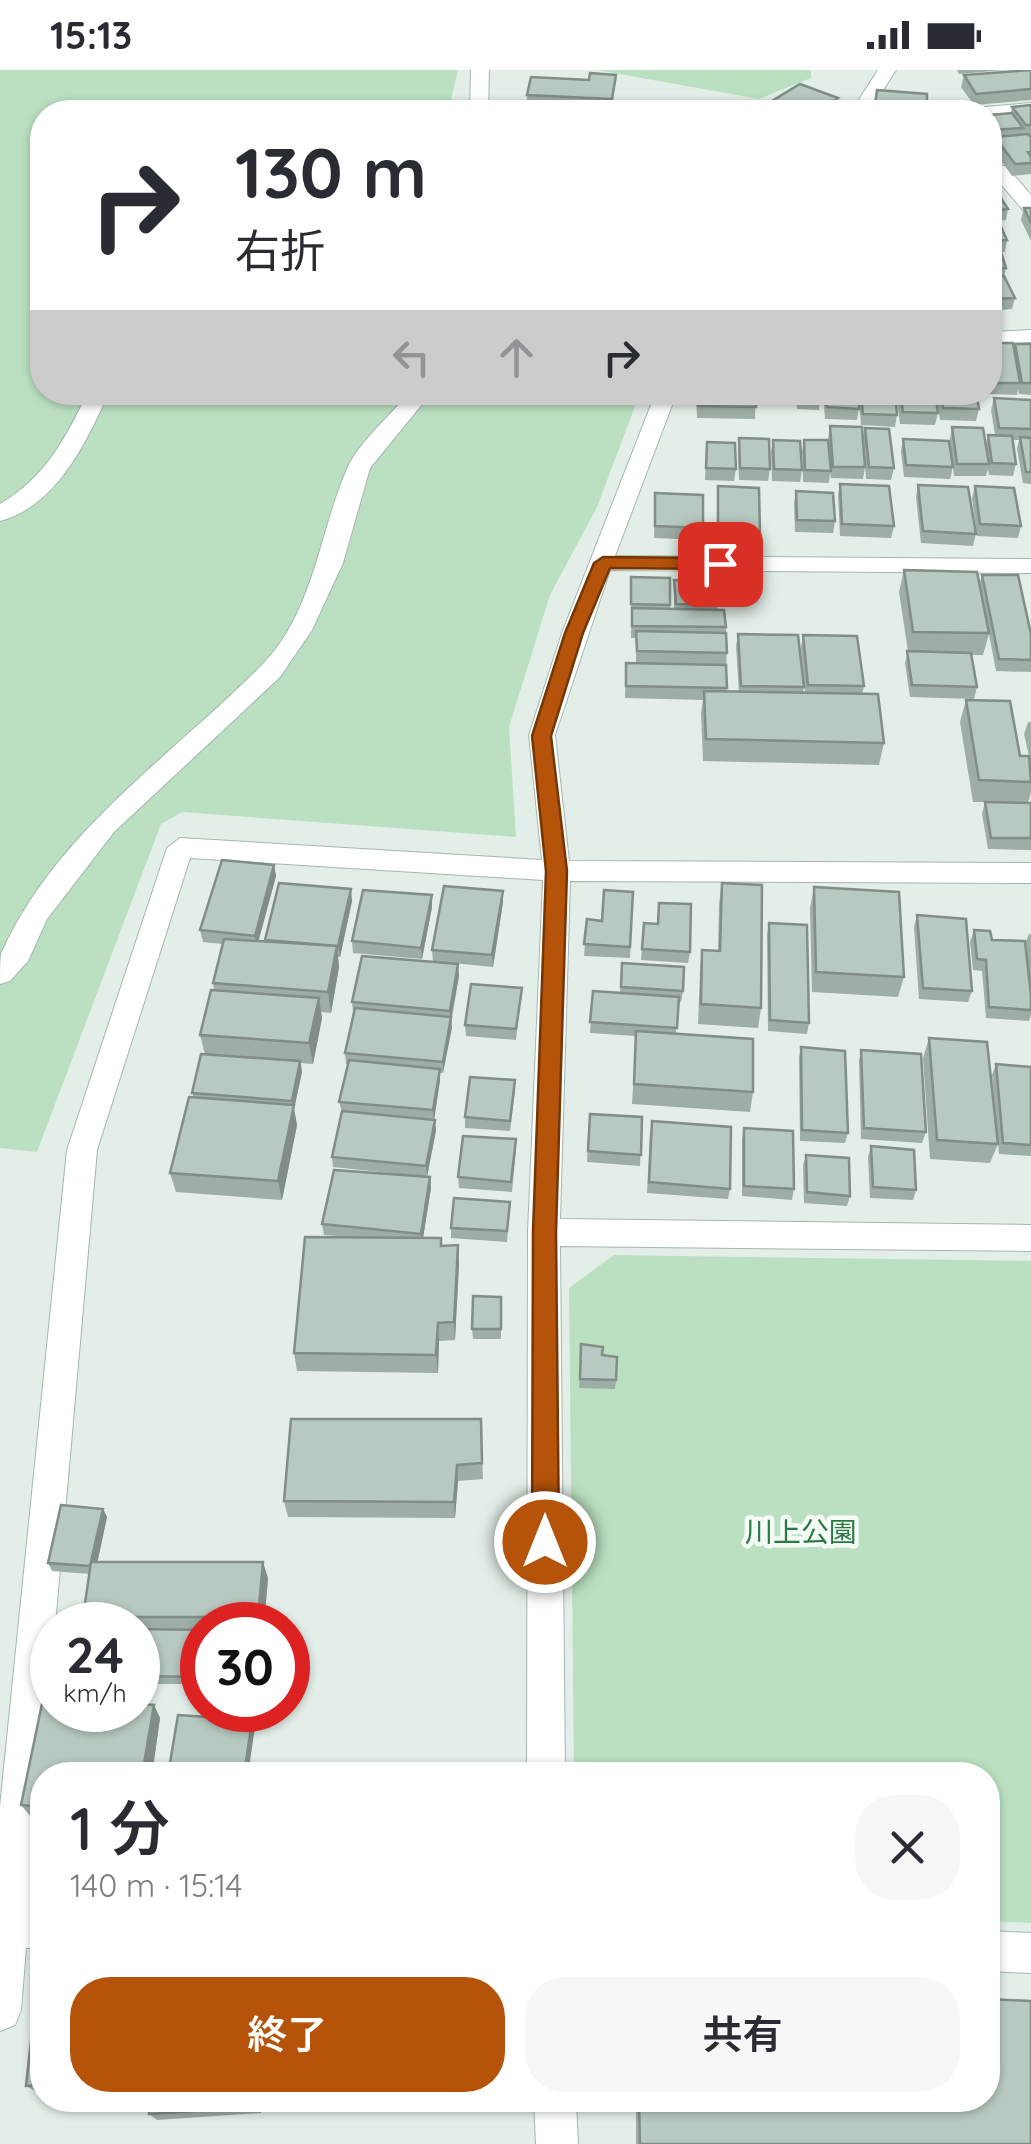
<!DOCTYPE html>
<html lang="ja">
<meta charset="utf-8">
<style>
body{margin:0;font-family:Quicksand,"Noto Sans JP",sans-serif;background:#f7f7f7;color:#2b2b33;height:100vh;display:flex;flex-direction:column;font-size:38px;white-space:nowrap}
*{box-sizing:border-box;margin:0}
p{font-size:32px;color:#7c7c81}
.icon{flex:none;width:55px;height:55px;fill:none;stroke:currentColor;stroke-width:2;stroke-linecap:round;stroke-linejoin:round}
.map{position:relative;flex:1;overflow:hidden}
.sheet{position:absolute;left:30px;top:1692px;width:970px;height:350px;display:flex;flex-direction:column;background:#fff;border-radius:40px;box-shadow:0 2px 8px #0004}
.sheet>*{flex:none}
.hud{position:absolute;left:30px;top:30px;width:972px;height:305px;border-radius:40px;box-shadow:0 2px 8px #0004;background:#fff;color:#2b2b33;overflow:hidden}
.speed{position:absolute;left:30px;top:1532px;display:flex;gap:20px;font-size:50px;font-weight:700;text-align:center}
.speed>*{display:grid;place-content:center;width:130px;height:130px;border-radius:50%;background:#fff;box-shadow:0 2px 8px #0004;line-height:1}
.speed small{font-size:25px;font-weight:400}
.speed .limit{border:15px solid #d22;background:#fff;color:#111}
.pin{position:absolute;display:grid;place-items:center;width:85px;height:85px;color:#fff;margin:-42px;border-radius:20px;box-shadow:0 5px 15px #0006}
.me{position:absolute;width:110px;margin:-55px;rotate:0deg;stroke-linejoin:round;filter:drop-shadow(0 0 8px #0008)}
.turn{display:flex;align-items:center;gap:35px;height:210px;padding:0 40px;font-size:45px}
.turn .icon{width:130px;height:130px;stroke-width:2.5}
.turn b{display:block;font-size:70px;line-height:85px}
.lanes{display:flex;align-items:center;height:95px;padding:0 40px;background:#0003;justify-content:center;gap:50px;direction:ltr}
.lanes .off{opacity:.35}
.round{display:grid;place-items:center;flex:none;width:105px;height:105px;border-radius:40px;background:#f7f7f7}
.head{display:flex;align-items:center;justify-content:space-between;height:170px;padding:0 40px}
h1{font-size:60px;font-weight:600;line-height:75px}
.action{display:flex;gap:20px;margin-top:auto;padding:20px 40px}
.action a{flex:1;height:115px;border-radius:40px;background:#b45309;color:#fff;font-size:40px;font-weight:600;line-height:115px;text-align:center}
.action a+a{background:#f7f7f7;color:#2b2b33}
.status{display:flex;justify-content:space-between;align-items:center;height:70px;padding:0 50px;background:#fff;direction:ltr}
.status svg{height:28px;fill:currentColor}
.map>svg:first-child{display:block}
.green{fill:#bbe0c1}
.lines{fill:none;stroke-linecap:round;stroke-linejoin:round}
.lane-casing{stroke:#a5b6af;stroke-width:2}
.street-casing{stroke:#a5b6af;stroke-width:2}
.lane{fill:#fff;fill-rule:evenodd}
.street{fill:#fff;fill-rule:evenodd}
.wall{fill:#9eada6}
.shaded-wall{fill:#818d87}
.building{fill:#b8c9c1;stroke:#818d87;stroke-width:2.5}
.route{fill:#b45309;stroke:#753606;stroke-width:2.5}
.labels{text-anchor:middle;stroke-width:9;stroke-linejoin:round;paint-order:stroke}
.park-label{font-size:28px;fill:#297a41;stroke:#f4faf6}
</style>
<div class="status"><b>15:13</b><svg viewBox="0 0 49 12"><path d="M0 12V9h3v3zM5 12V6h3v6zM10 12V3h3v9zM15 12V0h3v12zM26 1h20v11H26zM47 4h2v5h-2z"/></svg></div>
<div class="map">
<svg width="1031" height="2074" viewBox="0 0 1031 2074">
<rect width="100%" height="100%" fill="#e3eee8"/>
<path class="green" d="M 0,0 L 458,0 L 448,42 L 42,42 L 42,322 L 640,323 L 597,437 L 550,525 L 509,657 L 516,767 L 182,742 L 161,754 L 37,1082 L 0,1078 Z
M 597,0 L 811,0 L 811,8 L 759,29 Z
M 614,1185 L 1031,1191 L 1031,1853 L 988,1851 L 988,1705 L 574,1705 L 569,1218 Z"/>
<g class="lines">
<defs>
<path id="lane" d="M 878,0 L 896,0 L 869,42 L 851,42 Z
M 1031,33 L 1031,43 L 990,47 L 990,42 L 976,42 L 985,37 Z
M 992,96 L 1006,96 L 1031,125 L 1031,143 L 1024,141 L 992,104 Z
M 88,322 L 109,322 C 87,371 57,436 0,451 L 0,434 C 45,408 66,368 88,322 Z
M 410,322 L 432,322 L 370,398 L 343,493 L 312,560 L 280,607 L 114,762 L 47,849 L 28,891 L 10,911 L 0,914 C 0,906 0,891 1,884 C 54,764 169,688 259,598 C 314,544 318,466 347,399 C 359,372 391,345 410,322 Z"/>
<path id="street" d="M 471,0 L 489,0 L 488,42 L 470,42 Z
M 1031,260 L 1031,272 L 990,274 L 990,262 Z
M 656,322 L 677,322 L 615,486 L 1031,489 L 1031,503 L 610,500 L 555,665 L 569,791 L 1031,793 L 1031,813 L 570,811 L 560,1149 L 1031,1155 L 1031,1181 L 560,1176 L 565,1705 L 527,1705 L 528,1162 L 543,810 L 190,788 L 97,1080 L 30,1838 L 42,1838 L 42,1878 L 26,1878 L 21,1940 L 15,1955 L 0,1961 L 0,1737 L 67,1080 L 167,778 L 180,768 L 542,790 L 529,665 L 562,563 Z
M 988,1861 L 1031,1863 L 1031,1903 L 988,1901 Z
M 534,2030 L 576,2030 L 578,2074 L 536,2074 Z"/>
</defs>
<use href="#lane" class="lane-casing"/>
<use href="#street" class="street-casing"/>
<use href="#lane" class="lane"/>
<use href="#street" class="street"/>
</g>
<path class="wall" d="M 957,0 L 1004,0 L 959,4 Z
M 1031,0 L 1031,30 L 974,35 L 961,17 L 964,5 Z
M 616,5 L 612,40 L 569,38 L 527,32 L 527,25 Z
M 877,20 L 927,42 L 874,42 Z
M 1031,35 L 1031,104 L 1012,106 L 992,78 L 994,71 L 990,71 L 990,45 L 1011,43 L 1012,37 Z
M 990,76 L 995,84 L 993,95 L 990,95 Z
M 990,116 L 995,123 L 994,126 L 1008,139 L 1006,150 L 998,151 L 1007,170 L 1005,182 L 1001,182 L 1006,198 L 1004,207 L 1015,228 L 1012,239 L 990,241 Z
M 1024,138 L 1031,138 L 1031,171 L 1021,150 Z
M 990,273 L 1014,280 L 1015,274 L 1031,274 L 1031,325 L 1019,324 L 1018,319 L 1017,325 L 987,324 L 987,322 L 990,322 Z
M 696,322 L 756,322 L 755,349 L 697,348 Z
M 759,322 L 787,322 L 786,330 L 760,329 Z
M 796,322 L 820,322 L 819,340 L 797,339 Z
M 823,322 L 858,322 L 859,339 L 857,350 L 825,349 Z
M 858,322 L 895,322 L 897,345 L 895,357 L 861,355 Z
M 896,322 L 935,322 L 938,343 L 935,355 L 900,354 Z
M 936,322 L 976,322 L 979,339 L 976,351 L 940,350 Z
M 994,328 L 1031,330 L 1031,414 L 1023,413 L 1017,379 L 1019,370 L 1012,370 L 1016,394 L 1013,406 L 989,405 L 988,399 L 986,406 L 954,406 L 950,369 L 952,357 L 986,373 L 988,365 L 995,365 L 991,340 Z
M 830,356 L 865,397 L 863,409 L 831,408 L 830,402 L 829,413 L 803,412 L 802,381 L 804,370 L 829,378 L 828,368 Z
M 865,358 L 894,398 L 891,410 L 866,409 L 863,370 Z
M 739,368 L 770,399 L 768,411 L 739,410 L 738,380 Z
M 903,369 L 953,397 L 950,409 L 904,407 L 901,381 Z
M 773,370 L 802,400 L 800,412 L 772,411 L 771,382 Z
M 707,372 L 736,399 L 734,411 L 705,410 Z
M 840,414 L 894,456 L 891,468 L 840,466 L 838,425 Z
M 918,415 L 976,464 L 973,476 L 921,473 L 916,427 Z
M 718,416 L 760,464 L 758,476 L 716,474 Z
M 975,416 L 1021,456 L 1018,468 L 977,466 L 972,428 Z
M 796,421 L 835,451 L 833,463 L 795,462 L 794,433 Z
M 655,423 L 703,458 L 702,470 L 654,468 Z
M 904,500 L 979,515 L 982,505 L 1031,564 L 1031,602 L 996,601 L 989,564 L 983,585 L 971,585 L 977,617 L 974,629 L 910,627 L 905,593 L 908,581 L 899,522 Z
M 631,507 L 670,508 L 670,539 L 674,539 L 674,510 L 717,535 L 717,540 L 726,557 L 727,621 L 739,622 L 736,576 L 738,564 L 804,617 L 803,623 L 805,623 L 801,577 L 803,565 L 864,616 L 862,624 L 884,673 L 879,695 L 703,691 L 701,643 L 703,630 L 625,628 L 626,593 L 636,593 L 636,568 L 631,568 Z
M 966,630 L 1020,686 L 1029,686 L 1024,664 L 1028,652 L 1031,652 L 1031,722 L 1028,733 L 1031,733 L 1031,780 L 988,779 L 982,744 L 985,732 L 973,732 L 960,652 Z
M 274,795 L 276,806 L 258,871 L 265,871 L 265,870 L 352,831 L 340,887 L 338,887 L 339,897 L 331,943 L 321,942 L 322,948 L 313,994 L 301,993 L 302,1002 L 294,1039 L 297,1055 L 282,1130 L 176,1122 L 170,1103 L 205,985 L 200,965 L 214,920 L 213,913 L 222,874 L 203,872 L 200,860 Z
M 722,813 L 761,938 L 758,958 L 698,954 L 700,901 L 702,880 L 718,880 L 719,834 Z
M 814,817 L 904,907 L 898,927 L 812,922 L 810,838 Z
M 633,822 L 630,888 L 584,886 L 587,849 L 602,851 Z
M 432,825 L 432,837 L 422,889 L 353,883 L 352,871 Z
M 503,832 L 493,897 L 433,891 L 432,880 Z
M 917,845 L 972,921 L 968,932 L 919,929 L 914,857 Z
M 644,853 L 690,882 L 688,893 L 641,890 Z
M 769,853 L 809,953 L 807,964 L 768,961 L 767,864 Z
M 974,860 L 992,870 L 1025,874 L 1029,864 L 1031,864 L 1031,945 L 1029,951 L 986,948 L 982,901 L 973,900 L 970,872 Z
M 622,893 L 683,921 L 681,932 L 678,932 L 676,963 L 753,1022 L 750,1042 L 632,1034 L 636,966 L 590,963 L 593,921 L 620,923 Z
M 459,906 L 443,1003 L 440,1003 L 440,1010 L 434,1049 L 436,1060 L 427,1107 L 333,1097 L 332,1087 L 342,1042 L 339,1032 L 348,994 L 346,994 L 345,983 L 353,943 L 352,932 Z
M 522,918 L 516,970 L 466,966 L 465,955 Z
M 929,968 L 998,1074 L 990,1093 L 930,1089 L 923,988 Z
M 801,977 L 848,1063 L 845,1073 L 800,1071 L 799,988 Z
M 861,980 L 926,1062 L 922,1073 L 861,1069 L 859,991 Z
M 996,994 L 1031,997 L 1031,1086 L 999,1084 L 992,1005 Z
M 515,1021 L 510,1061 L 465,1058 L 465,1047 Z
M 590,1044 L 642,1047 L 640,1096 L 587,1092 Z
M 744,1058 L 794,1119 L 792,1130 L 742,1126 L 742,1069 Z
M 650,1061 L 730,1119 L 728,1129 L 647,1123 Z
M 871,1076 L 916,1120 L 913,1130 L 870,1128 L 868,1087 Z
M 516,1080 L 512,1122 L 459,1118 L 458,1107 Z
M 806,1085 L 850,1126 L 847,1136 L 804,1133 L 803,1095 Z
M 430,1107 L 431,1118 L 423,1168 L 441,1176 L 458,1175 L 459,1194 L 455,1270 L 439,1271 L 438,1303 L 297,1301 L 294,1283 L 353,1167 L 324,1165 L 322,1154 Z
M 510,1132 L 507,1172 L 451,1168 L 451,1158 Z
M 501,1227 L 501,1269 L 473,1269 L 472,1259 Z
M 581,1274 L 616,1310 L 615,1319 L 579,1318 Z
M 481,1349 L 483,1409 L 458,1411 L 455,1448 L 288,1447 L 284,1431 Z
M 103,1439 L 107,1447 L 97,1492 L 268,1508 L 264,1555 L 202,1555 L 202,1614 L 138,1614 L 138,1555 L 88,1555 L 83,1547 L 90,1504 L 52,1501 L 48,1493 Z
M 43,1629 L 52,1629 L 52,1640 L 138,1640 L 138,1634 L 154,1635 L 160,1648 L 152,1705 L 42,1705 L 42,1748 L 31,1747 L 21,1735 Z
M 42,1880 L 42,2022 L 37,2022 L 26,2016 Z
M 150,2030 L 262,2030 L 261,2043 L 157,2050 L 149,2044 Z
M 268,2030 L 365,2030 L 365,2041 L 273,2037 Z
M 636,2030 L 988,2030 L 1031,2074 L 636,2074 Z"/>
<path class="shaded-wall" d="M 838,28 L 836,39 L 832,42 L 815,42 Z
M 274,795 L 276,806 L 257,877 L 255,866 Z
M 351,819 L 352,831 L 340,887 L 338,876 Z
M 503,821 L 503,832 L 493,897 L 492,885 Z
M 432,825 L 432,837 L 422,889 L 421,878 Z
M 337,876 L 339,897 L 331,943 L 328,922 Z
M 458,894 L 459,906 L 450,952 L 450,941 Z
M 319,928 L 322,948 L 313,994 L 309,973 Z
M 451,947 L 452,958 L 443,1003 L 443,992 Z
M 300,991 L 302,1002 L 294,1039 L 297,1055 L 282,1130 L 278,1111 L 293,1038 L 292,1031 Z
M 440,999 L 440,1010 L 434,1051 L 433,1040 Z
M 435,1050 L 436,1060 L 427,1107 L 426,1096 Z
M 430,1107 L 431,1118 L 422,1174 L 421,1164 Z
M 458,1175 L 459,1194 L 455,1270 L 454,1252 Z
M 438,1253 L 439,1271 L 438,1303 L 436,1285 Z
M 457,1395 L 458,1411 L 455,1448 L 454,1432 Z
M 103,1439 L 107,1447 L 95,1504 L 90,1496 Z
M 263,1492 L 268,1508 L 264,1555 L 261,1555 L 258,1547 Z
M 154,1635 L 160,1648 L 152,1705 L 142,1705 Z
M 252,1650 L 255,1657 L 248,1705 L 244,1705 Z
M 256,2030 L 262,2030 L 261,2043 L 256,2037 Z"/>
<path class="building" d="M 1031,0 L 1031,19 L 976,24 L 964,5 Z
M 590,3 L 616,5 L 612,29 L 527,25 L 531,7 L 589,10 Z
M 800,14 L 838,28 L 815,42 L 763,42 L 757,40 Z
M 877,20 L 927,24 L 927,42 L 875,35 Z
M 522,32 L 569,35 L 567,42 L 520,42 Z
M 1031,35 L 1031,55 L 1026,55 L 1012,37 Z
M 966,38 L 969,42 L 940,42 L 938,40 Z
M 1012,43 L 1023,58 L 993,60 L 990,56 L 990,45 Z
M 1028,64 L 1031,67 L 1031,81 L 1028,82 L 1031,87 L 1031,93 L 1015,94 L 995,67 Z
M 999,125 L 1008,139 L 990,141 L 990,126 Z
M 1024,138 L 1031,138 L 1031,153 Z
M 996,146 L 1007,170 L 990,171 L 990,147 Z
M 990,176 L 999,176 L 1006,198 L 990,198 Z
M 1004,206 L 1015,228 L 990,229 L 990,207 Z
M 990,273 L 1013,273 L 1020,313 L 990,313 Z
M 1015,274 L 1031,274 L 1031,313 L 1022,313 Z
M 698,322 L 756,322 L 756,337 L 698,336 Z
M 798,322 L 820,322 L 821,328 L 798,327 Z
M 826,322 L 858,322 L 859,339 L 827,337 Z
M 861,322 L 895,322 L 897,345 L 863,344 Z
M 900,322 L 935,322 L 938,343 L 903,342 Z
M 941,322 L 976,322 L 979,339 L 943,338 Z
M 994,328 L 1031,330 L 1031,359 L 999,358 Z
M 830,356 L 862,357 L 865,397 L 833,397 Z
M 952,357 L 983,358 L 989,394 L 957,394 Z
M 865,358 L 889,359 L 894,398 L 869,397 Z
M 988,365 L 1012,366 L 1016,394 L 992,393 Z
M 1020,367 L 1031,368 L 1031,402 L 1026,402 Z
M 739,368 L 769,369 L 770,399 L 740,398 Z
M 903,369 L 949,371 L 953,397 L 906,395 Z
M 773,370 L 800,371 L 802,400 L 774,399 Z
M 804,370 L 828,370 L 831,401 L 805,400 Z
M 707,372 L 735,373 L 736,399 L 706,398 Z
M 840,414 L 889,416 L 894,456 L 842,454 Z
M 918,415 L 968,417 L 976,464 L 923,461 Z
M 718,416 L 759,418 L 760,464 L 718,462 Z
M 975,416 L 1014,418 L 1021,456 L 980,454 Z
M 796,421 L 833,423 L 835,451 L 797,450 Z
M 655,423 L 703,425 L 703,458 L 655,456 Z
M 904,500 L 977,502 L 989,563 L 913,562 Z
M 982,505 L 1018,505 L 1031,564 L 1031,590 L 999,589 Z
M 631,507 L 670,508 L 670,535 L 631,534 Z
M 674,510 L 716,511 L 717,535 L 676,534 Z
M 632,538 L 724,540 L 726,557 L 632,556 Z
M 636,561 L 726,563 L 727,583 L 637,581 Z
M 738,564 L 798,565 L 804,617 L 741,616 Z
M 803,565 L 857,566 L 864,616 L 808,615 Z
M 907,581 L 971,583 L 977,617 L 912,615 Z
M 626,593 L 726,595 L 727,618 L 626,616 Z
M 704,621 L 878,624 L 884,673 L 706,669 Z
M 966,630 L 1010,631 L 1020,686 L 1029,686 L 1031,712 L 979,710 Z
M 985,732 L 1031,733 L 1031,768 L 991,768 Z
M 222,790 L 274,795 L 255,866 L 200,860 Z
M 279,813 L 351,819 L 338,876 L 265,870 Z
M 722,813 L 762,815 L 761,938 L 701,934 L 702,880 L 720,881 Z
M 444,816 L 503,821 L 492,885 L 432,880 Z
M 814,817 L 899,822 L 904,907 L 816,902 Z
M 363,820 L 432,825 L 421,878 L 352,871 Z
M 604,820 L 633,822 L 630,877 L 584,874 L 587,849 L 602,851 Z
M 659,833 L 691,834 L 690,882 L 642,879 L 644,853 L 658,854 Z
M 917,845 L 966,849 L 972,921 L 923,918 Z
M 769,853 L 807,855 L 809,953 L 770,950 Z
M 974,860 L 990,861 L 992,870 L 1025,871 L 1031,925 L 1031,940 L 989,937 L 986,890 L 977,889 Z
M 224,869 L 337,876 L 328,922 L 213,913 Z
M 362,886 L 458,894 L 450,941 L 352,932 Z
M 622,893 L 684,897 L 683,921 L 621,917 Z
M 471,914 L 522,918 L 516,959 L 465,955 Z
M 211,920 L 319,928 L 309,973 L 200,965 Z
M 593,921 L 679,927 L 677,958 L 590,952 Z
M 355,938 L 451,947 L 443,992 L 345,983 Z
M 636,961 L 753,969 L 753,1022 L 634,1014 Z
M 929,968 L 987,972 L 998,1074 L 937,1070 Z
M 801,977 L 845,981 L 848,1063 L 802,1060 Z
M 861,980 L 921,984 L 926,1062 L 864,1058 Z
M 201,984 L 300,991 L 292,1031 L 192,1023 Z
M 349,990 L 440,999 L 433,1040 L 339,1032 Z
M 996,994 L 1031,997 L 1031,1075 L 1003,1073 Z
M 470,1007 L 515,1010 L 510,1051 L 465,1047 Z
M 189,1027 L 294,1035 L 278,1111 L 170,1103 Z
M 342,1041 L 435,1050 L 426,1096 L 332,1087 Z
M 590,1044 L 642,1047 L 641,1085 L 588,1081 Z
M 652,1051 L 731,1057 L 730,1119 L 649,1112 Z
M 744,1058 L 793,1061 L 794,1119 L 744,1116 Z
M 463,1066 L 516,1069 L 511,1112 L 458,1107 Z
M 871,1076 L 914,1080 L 916,1120 L 873,1117 Z
M 806,1085 L 849,1088 L 850,1126 L 807,1122 Z
M 334,1100 L 430,1107 L 421,1164 L 322,1154 Z
M 454,1128 L 510,1132 L 507,1161 L 451,1158 Z
M 305,1167 L 441,1168 L 441,1176 L 458,1175 L 454,1252 L 438,1253 L 436,1285 L 294,1283 Z
M 473,1226 L 501,1227 L 501,1259 L 472,1259 Z
M 581,1274 L 603,1277 L 602,1285 L 617,1287 L 616,1310 L 580,1309 Z
M 291,1349 L 481,1349 L 482,1393 L 457,1395 L 454,1432 L 284,1431 Z
M 61,1435 L 103,1439 L 90,1496 L 48,1493 Z
M 91,1492 L 263,1492 L 258,1547 L 83,1547 Z
M 138,1559 L 202,1560 L 202,1607 L 138,1606 Z
M 43,1629 L 52,1629 L 52,1640 L 138,1640 L 138,1634 L 154,1635 L 142,1705 L 42,1705 L 42,1737 L 21,1735 Z
M 178,1645 L 252,1650 L 244,1705 L 168,1705 Z
M 41,1880 L 42,1880 L 42,2015 L 26,2016 Z
M 988,1929 L 1031,1931 L 1031,2074 L 640,2074 L 639,2030 L 988,2030 Z
M 150,2030 L 256,2030 L 256,2037 L 149,2044 Z
M 268,2030 L 362,2030 L 362,2035 L 267,2031 Z"/>
<path class="route" d="M 603,487 L 720,488 L 729,494 L 720,499 L 610,498 L 583,563 L 551,666 L 567,801 L 556,1162 L 559,1472 L 555,1482 L 545,1485 L 536,1482 L 532,1472 L 533,1162 L 546,801 L 532,666 L 565,563 L 594,493 Z"/>
<g class="labels">
<g class="park-label">
<text x="801" y="1472">川上公園</text>
</g>
</g>
</svg>
<div class="speed"><div>24<small>km/h</small></div><div class="limit">30</div></div>
<div class="pin" style="left:720px;top:494px;background:#d93025"><svg class="icon" aria-label="arrive" viewBox="0 0 24 24"><path d="M6 21V4h12l-3 4 3 4H6"/></svg></div>
<svg class="me" style="left:545px;top:1472px" viewBox="-20 -20 40 40"><circle r="17" fill="#b45309" stroke="#fff" stroke-width="3"/><path d="M0-11L8 9 0 5-8 9z" fill="#fff"/></svg>
<div class="hud">
<div class="turn"><svg class="icon" aria-label="right" viewBox="0 0 24 24"><path d="M7 20v-9h11M14 6l5 5-5 5"/></svg><div><b>130 m</b>右折</div></div>
<div class="lanes"><svg class="icon off" aria-label="left" viewBox="0 0 24 24"><path d="M17 20v-9H6M10 6l-5 5 5 5"/></svg><svg class="icon off" aria-label="ahead" viewBox="0 0 24 24"><path d="M12 20V5M6 11l6-6 6 6"/></svg><svg class="icon" aria-label="right" viewBox="0 0 24 24"><path d="M7 20v-9h11M14 6l5 5-5 5"/></svg></div>
</div>
<section class="sheet">
<div class="head"><div><h1>1 分</h1><p>140 m · 15:14</p></div><a class="round"><svg class="icon" aria-label="close" viewBox="0 0 24 24"><path d="M6 6l12 12M18 6L6 18"/></svg></a></div>
<div class="action"><a>終了</a><a>共有</a></div>
</section>
</div>
